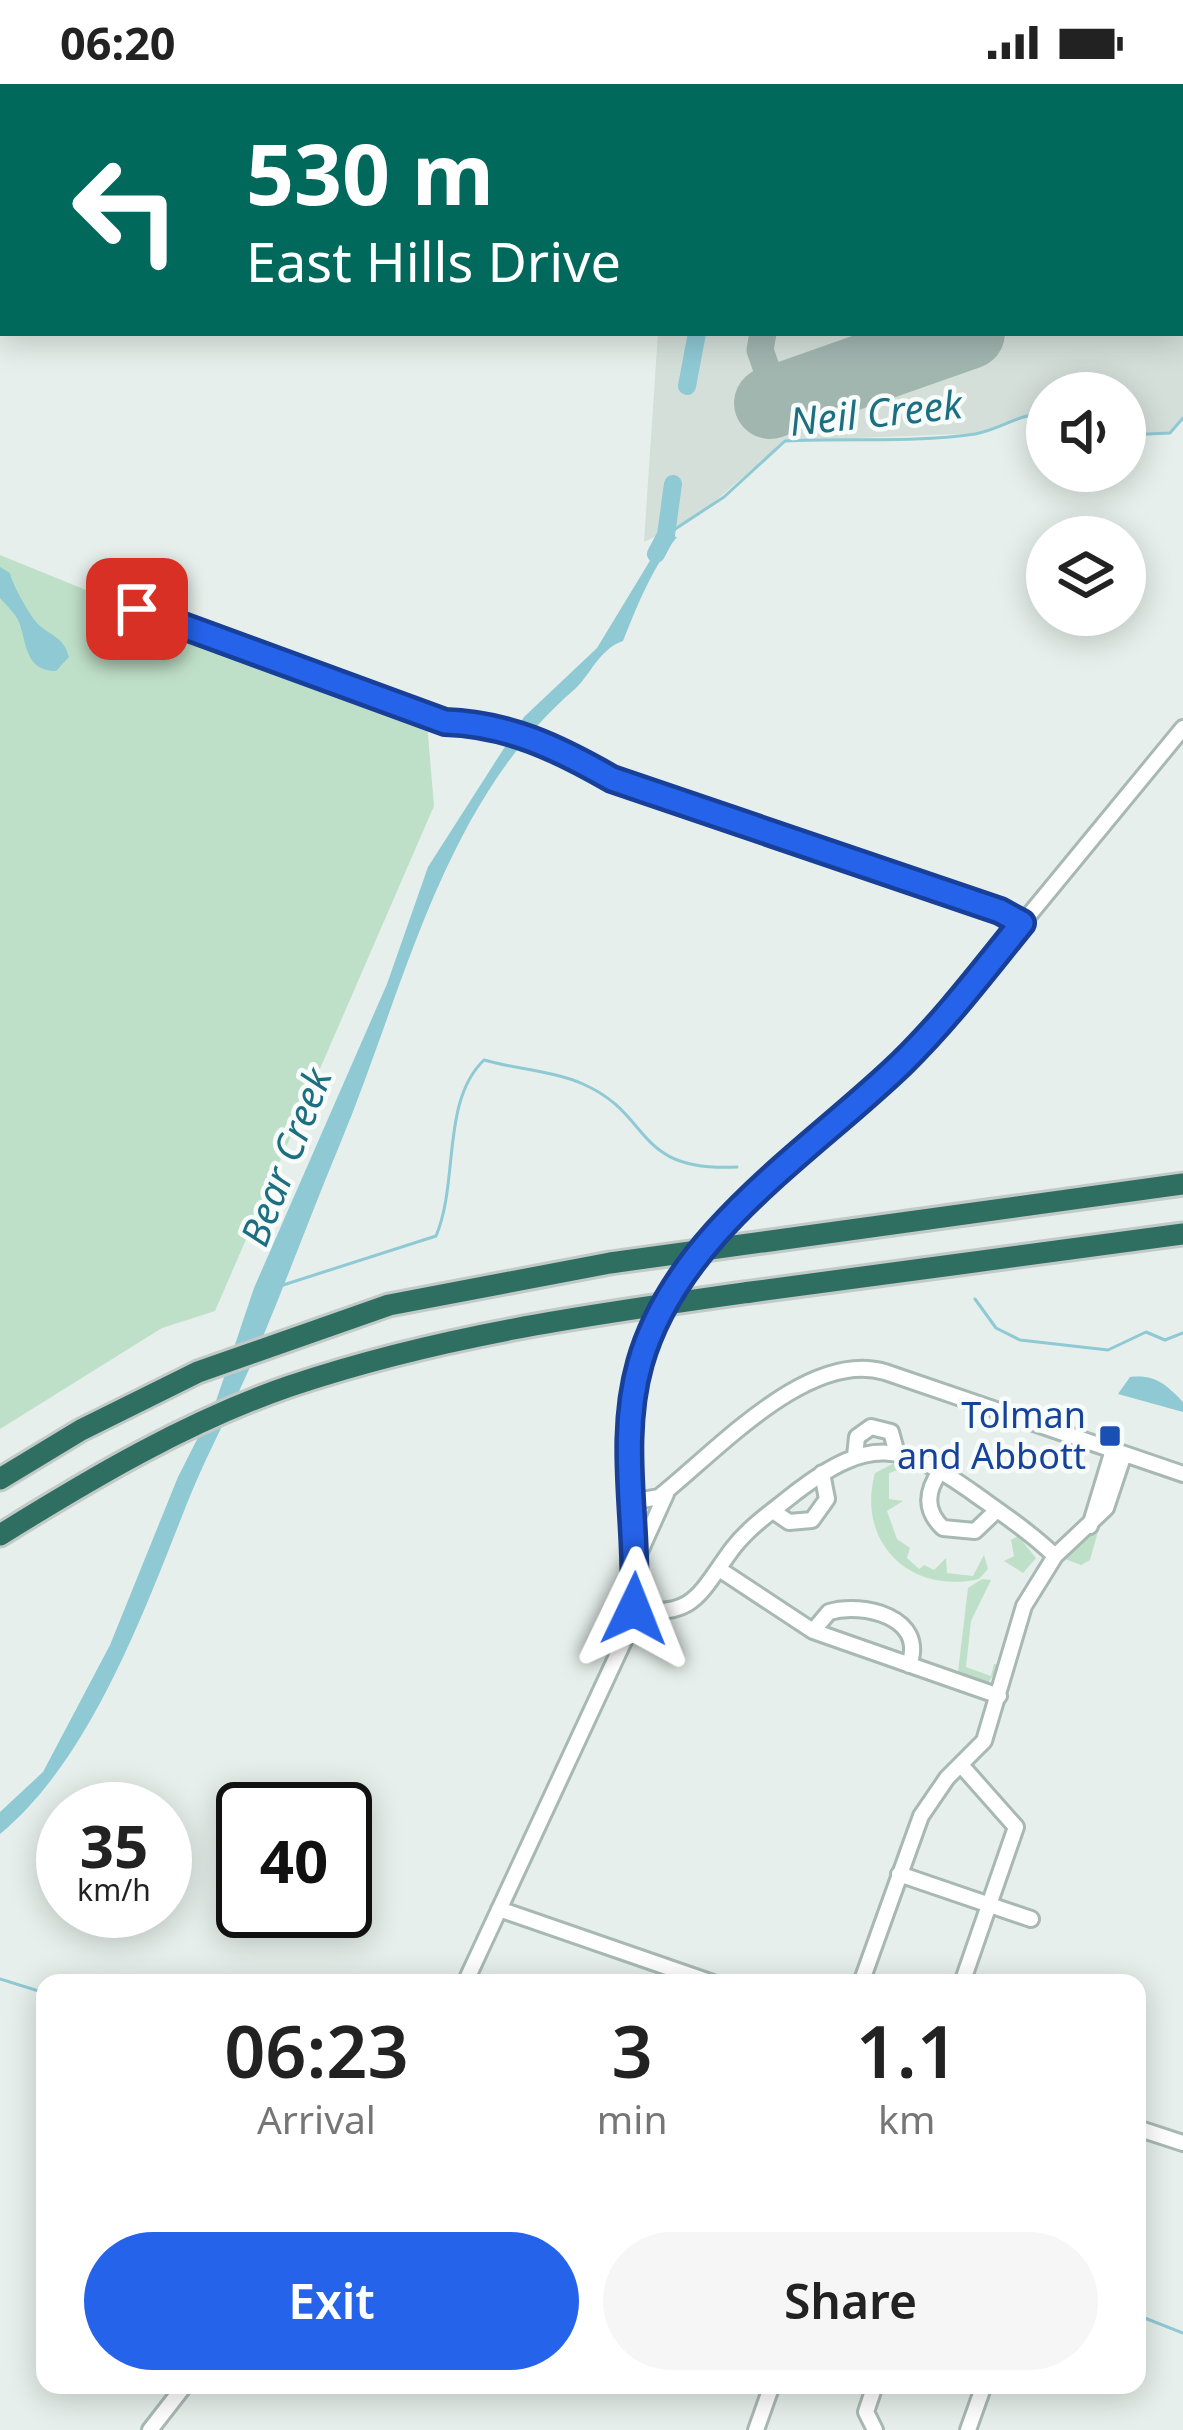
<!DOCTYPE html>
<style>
body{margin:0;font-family:"Noto Sans",sans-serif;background:#f6f6f6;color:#222;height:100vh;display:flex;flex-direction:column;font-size:45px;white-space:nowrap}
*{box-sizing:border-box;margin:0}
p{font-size:39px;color:#767676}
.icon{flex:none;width:66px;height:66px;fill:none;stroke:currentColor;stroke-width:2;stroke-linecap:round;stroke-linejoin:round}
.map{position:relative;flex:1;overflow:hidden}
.details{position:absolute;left:36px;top:1890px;width:1110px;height:420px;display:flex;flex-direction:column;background:#fff;border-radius:24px;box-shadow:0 6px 30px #0003}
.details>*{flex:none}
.guide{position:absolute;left:0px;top:0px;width:1185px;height:252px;box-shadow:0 6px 30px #0003;background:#00695c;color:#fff;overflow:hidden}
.fabs{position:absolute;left:1026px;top:288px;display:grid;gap:24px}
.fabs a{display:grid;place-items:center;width:120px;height:120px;border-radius:50%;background:#fff;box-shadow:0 6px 30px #0003;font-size:60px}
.speed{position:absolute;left:36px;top:1698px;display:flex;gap:24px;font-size:60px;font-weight:700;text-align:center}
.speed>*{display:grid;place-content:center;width:156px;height:156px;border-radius:50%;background:#fff;box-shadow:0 6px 30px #0003;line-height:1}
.speed small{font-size:30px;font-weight:400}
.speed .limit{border:6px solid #111;border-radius:18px;background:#fff;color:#111}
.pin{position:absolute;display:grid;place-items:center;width:102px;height:102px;color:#fff;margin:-51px;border-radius:24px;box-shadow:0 6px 18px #0006}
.me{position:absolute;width:132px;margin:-66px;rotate:2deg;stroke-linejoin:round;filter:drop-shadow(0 0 9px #0008)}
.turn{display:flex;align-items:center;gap:42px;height:252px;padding:0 48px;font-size:54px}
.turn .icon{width:156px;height:156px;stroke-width:2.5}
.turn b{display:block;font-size:84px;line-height:102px}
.eta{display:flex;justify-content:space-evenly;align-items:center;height:204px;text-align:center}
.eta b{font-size:72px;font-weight:600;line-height:84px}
.primary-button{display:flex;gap:24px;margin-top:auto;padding:24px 48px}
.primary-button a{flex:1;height:138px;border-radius:72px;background:#2563eb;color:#fff;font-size:48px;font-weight:600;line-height:138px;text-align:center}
.primary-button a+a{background:#f6f6f6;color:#222}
.status{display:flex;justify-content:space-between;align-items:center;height:84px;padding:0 60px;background:#fff;direction:ltr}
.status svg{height:33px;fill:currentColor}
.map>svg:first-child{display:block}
.built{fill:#d4dfda}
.green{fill:#bfe0c8}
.water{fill:#8ec9d4}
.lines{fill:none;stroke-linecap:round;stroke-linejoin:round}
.stream{stroke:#8ec9d4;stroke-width:3}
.river{stroke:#8ec9d4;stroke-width:18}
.taxiway{stroke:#a2b6b0;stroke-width:27}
.runway{stroke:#a2b6b0;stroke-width:72}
.minor-casing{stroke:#a8b8b2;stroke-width:20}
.highway-casing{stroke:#c2cac8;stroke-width:27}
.minor{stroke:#fff;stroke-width:14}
.highway{stroke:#2f6f62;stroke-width:21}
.minor-bridge-casing{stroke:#a8b8b2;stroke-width:20;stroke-linecap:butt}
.minor-bridge{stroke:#fff;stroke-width:14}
.route-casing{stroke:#184099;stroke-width:30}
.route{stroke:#2563eb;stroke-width:21}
.transit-dot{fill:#1a4fb4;stroke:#f7fbf9;stroke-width:4.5}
.labels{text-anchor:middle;stroke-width:9;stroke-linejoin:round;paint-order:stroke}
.transit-label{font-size:36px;fill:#164399;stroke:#f7fbf9;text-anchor:end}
.water-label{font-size:39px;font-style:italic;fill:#1c6f80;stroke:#f7fbf9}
</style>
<div class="status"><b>06:20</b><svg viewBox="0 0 49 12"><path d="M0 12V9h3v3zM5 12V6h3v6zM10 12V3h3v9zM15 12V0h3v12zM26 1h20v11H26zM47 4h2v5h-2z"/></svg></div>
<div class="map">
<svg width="1183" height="2346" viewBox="0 0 1183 2346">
<rect width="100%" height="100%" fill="#e6efeb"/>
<path class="built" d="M 1183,40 L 1183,334 L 1170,349 L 1125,351 L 1125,309 L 1047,309 L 1047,330 L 1019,334 L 982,349 L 785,357 L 698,432 L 644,458 L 658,249 L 1182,249 Z"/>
<path class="green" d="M 0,471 L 108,515 L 113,540 L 142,535 L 427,639 L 434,722 L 215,1227 L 162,1244 L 0,1345 Z
M 896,1378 L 904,1384 L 889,1389 L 889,1415 L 903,1417 L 887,1427 L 897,1455 L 910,1464 L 907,1474 L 919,1485 L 924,1481 L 934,1486 L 946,1474 L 947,1489 L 973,1492 L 984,1471 L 988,1485 L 979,1495 C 910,1511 856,1458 875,1389 Z
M 1099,1444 L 1090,1476 L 1081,1481 L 1065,1475 Z
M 1018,1452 L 1036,1474 L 1023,1489 L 1004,1477 L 1014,1472 L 1011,1456 Z
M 982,1495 L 991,1496 L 971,1537 L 966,1583 L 991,1592 L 994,1580 L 1000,1581 L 988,1599 L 958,1588 L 968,1504 Z"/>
<path class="water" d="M 658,449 L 677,453 C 653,482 637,522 623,557 C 599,565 589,593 575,605 C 442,719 405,904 340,1060 C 313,1125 289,1190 262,1255 C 241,1308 212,1359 190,1412 C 146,1522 93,1673 0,1750 L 0,1728 L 43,1688 L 110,1561 L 178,1393 L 215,1320 L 254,1204 L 387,900 L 428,783 L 524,633 L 597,564 L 651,475 Z
M 0,483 L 10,489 C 12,500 29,530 37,539 C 49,552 63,551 69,573 L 56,587 C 25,587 27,560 19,538 C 16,530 6,521 0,514 Z
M 1130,1293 C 1155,1290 1167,1301 1183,1318 L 1183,1328 L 1118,1310 Z"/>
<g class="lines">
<path class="stream" d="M 1125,351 L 1170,349 L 1183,334
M 666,451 L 724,413 L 785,357 C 848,354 913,359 975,350 C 1000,346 1021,328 1047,330
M 280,1202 L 436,1152 C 459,1098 441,1017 484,976 C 515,985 554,987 583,1000 C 654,1031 632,1088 737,1083
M 975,1215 L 996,1244 L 1020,1256 L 1108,1266 L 1146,1248 L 1165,1256 L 1183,1249
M 0,1895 L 45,1909
M 1137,2231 L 1183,2249"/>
<path class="river" d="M 1080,3 L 1080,0
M 687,302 L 697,249
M 656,470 L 666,451 L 673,400"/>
<path class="taxiway" d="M 1182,90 L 1183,90
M 763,249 L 760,266 L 778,317"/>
<path class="runway" d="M 1182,173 L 1183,173
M 770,319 L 969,249"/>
<defs>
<path id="minor" d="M 137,525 L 445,638 C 508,640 558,664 612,695 L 1000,827 L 1022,839
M 742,1126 L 942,937 L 1183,644
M 855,1372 L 857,1353 L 871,1343 L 891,1348 L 896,1366
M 941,1386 C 926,1407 924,1426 943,1444 L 975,1447 L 997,1426
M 631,1418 L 659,1413 C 716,1368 808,1265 885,1288 L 1183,1390
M 773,1427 L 789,1438 L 812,1436 L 827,1415 L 822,1389
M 1090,1442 L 1113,1366
M 638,1472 L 666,1410
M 719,1485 L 813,1547 L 999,1612
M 634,1525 C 695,1535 700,1508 733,1464 C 750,1442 774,1426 795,1409 C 869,1352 902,1358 975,1410 C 1003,1430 1031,1449 1055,1472
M 813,1547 L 829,1528 C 863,1518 927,1533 909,1581
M 961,1681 L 1016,1743 L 962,1899
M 899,1790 L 1031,1835
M 499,1825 L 713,1899
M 465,1899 L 629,1546 L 636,1477 L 629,1353 L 640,1279
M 861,1899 L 921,1732 L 947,1694 L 984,1657 L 1024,1522 L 1055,1472 L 1106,1424 L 1124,1370
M 1137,2044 L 1183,2059
M 150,2346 L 185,2301
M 756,2346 L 772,2301
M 875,2346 L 866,2328 L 875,2301
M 968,2346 L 984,2301"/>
<path id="highway" d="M 0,1395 L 81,1346 L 198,1288 L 389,1221 L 610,1179 L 1183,1100
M 0,1451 C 92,1394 188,1337 290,1302 C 441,1251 594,1230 751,1208 C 895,1189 1039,1169 1183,1150"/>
</defs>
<use href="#minor" class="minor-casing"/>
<use href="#highway" class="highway-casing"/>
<use href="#minor" class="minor"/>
<use href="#highway" class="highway"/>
<defs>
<path id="minor-bridge" d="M 640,1279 L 680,1197 L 742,1126"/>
</defs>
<use href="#minor-bridge" class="minor-bridge-casing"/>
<use href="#minor-bridge" class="minor-bridge"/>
</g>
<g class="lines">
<defs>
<path id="route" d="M 137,525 L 445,638 C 508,640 558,664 612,695 L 1000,827 L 1022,839 C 983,887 946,936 902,979 C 811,1067 677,1149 640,1279 C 617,1360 639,1443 634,1525"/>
</defs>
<use href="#route" class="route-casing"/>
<use href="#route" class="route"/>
</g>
<rect class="transit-dot" x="1098" y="1340" width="24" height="24" rx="6"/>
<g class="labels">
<g class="transit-label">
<text x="1086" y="1344">Tolman<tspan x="1086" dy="41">and Abbott</tspan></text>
</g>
<g class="water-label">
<text transform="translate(876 329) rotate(-6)" y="14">Neil Creek</text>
<text transform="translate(286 1073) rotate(-69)" y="14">Bear Creek</text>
</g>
</g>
</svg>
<div class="fabs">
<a><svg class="icon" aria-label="sound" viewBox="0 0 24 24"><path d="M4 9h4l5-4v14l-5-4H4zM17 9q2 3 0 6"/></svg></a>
<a><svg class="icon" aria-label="layers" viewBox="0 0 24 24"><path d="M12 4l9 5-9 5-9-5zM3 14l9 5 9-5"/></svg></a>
</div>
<div class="speed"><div>35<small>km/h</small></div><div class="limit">40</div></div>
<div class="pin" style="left:137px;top:525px;background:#d93025"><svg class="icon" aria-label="arrive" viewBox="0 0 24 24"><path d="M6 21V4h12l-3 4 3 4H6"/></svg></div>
<svg class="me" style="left:634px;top:1525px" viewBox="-20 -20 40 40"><path d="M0-17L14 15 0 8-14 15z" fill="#2563eb" stroke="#fff" stroke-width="4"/></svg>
<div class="guide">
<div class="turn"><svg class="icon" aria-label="left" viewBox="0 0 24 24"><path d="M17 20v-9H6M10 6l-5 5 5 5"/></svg><div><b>530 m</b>East Hills Drive</div></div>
</div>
<section class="details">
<div class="eta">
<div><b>06:23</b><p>Arrival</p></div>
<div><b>3</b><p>min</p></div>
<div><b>1.1</b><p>km</p></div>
</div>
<div class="primary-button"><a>Exit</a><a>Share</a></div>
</section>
</div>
